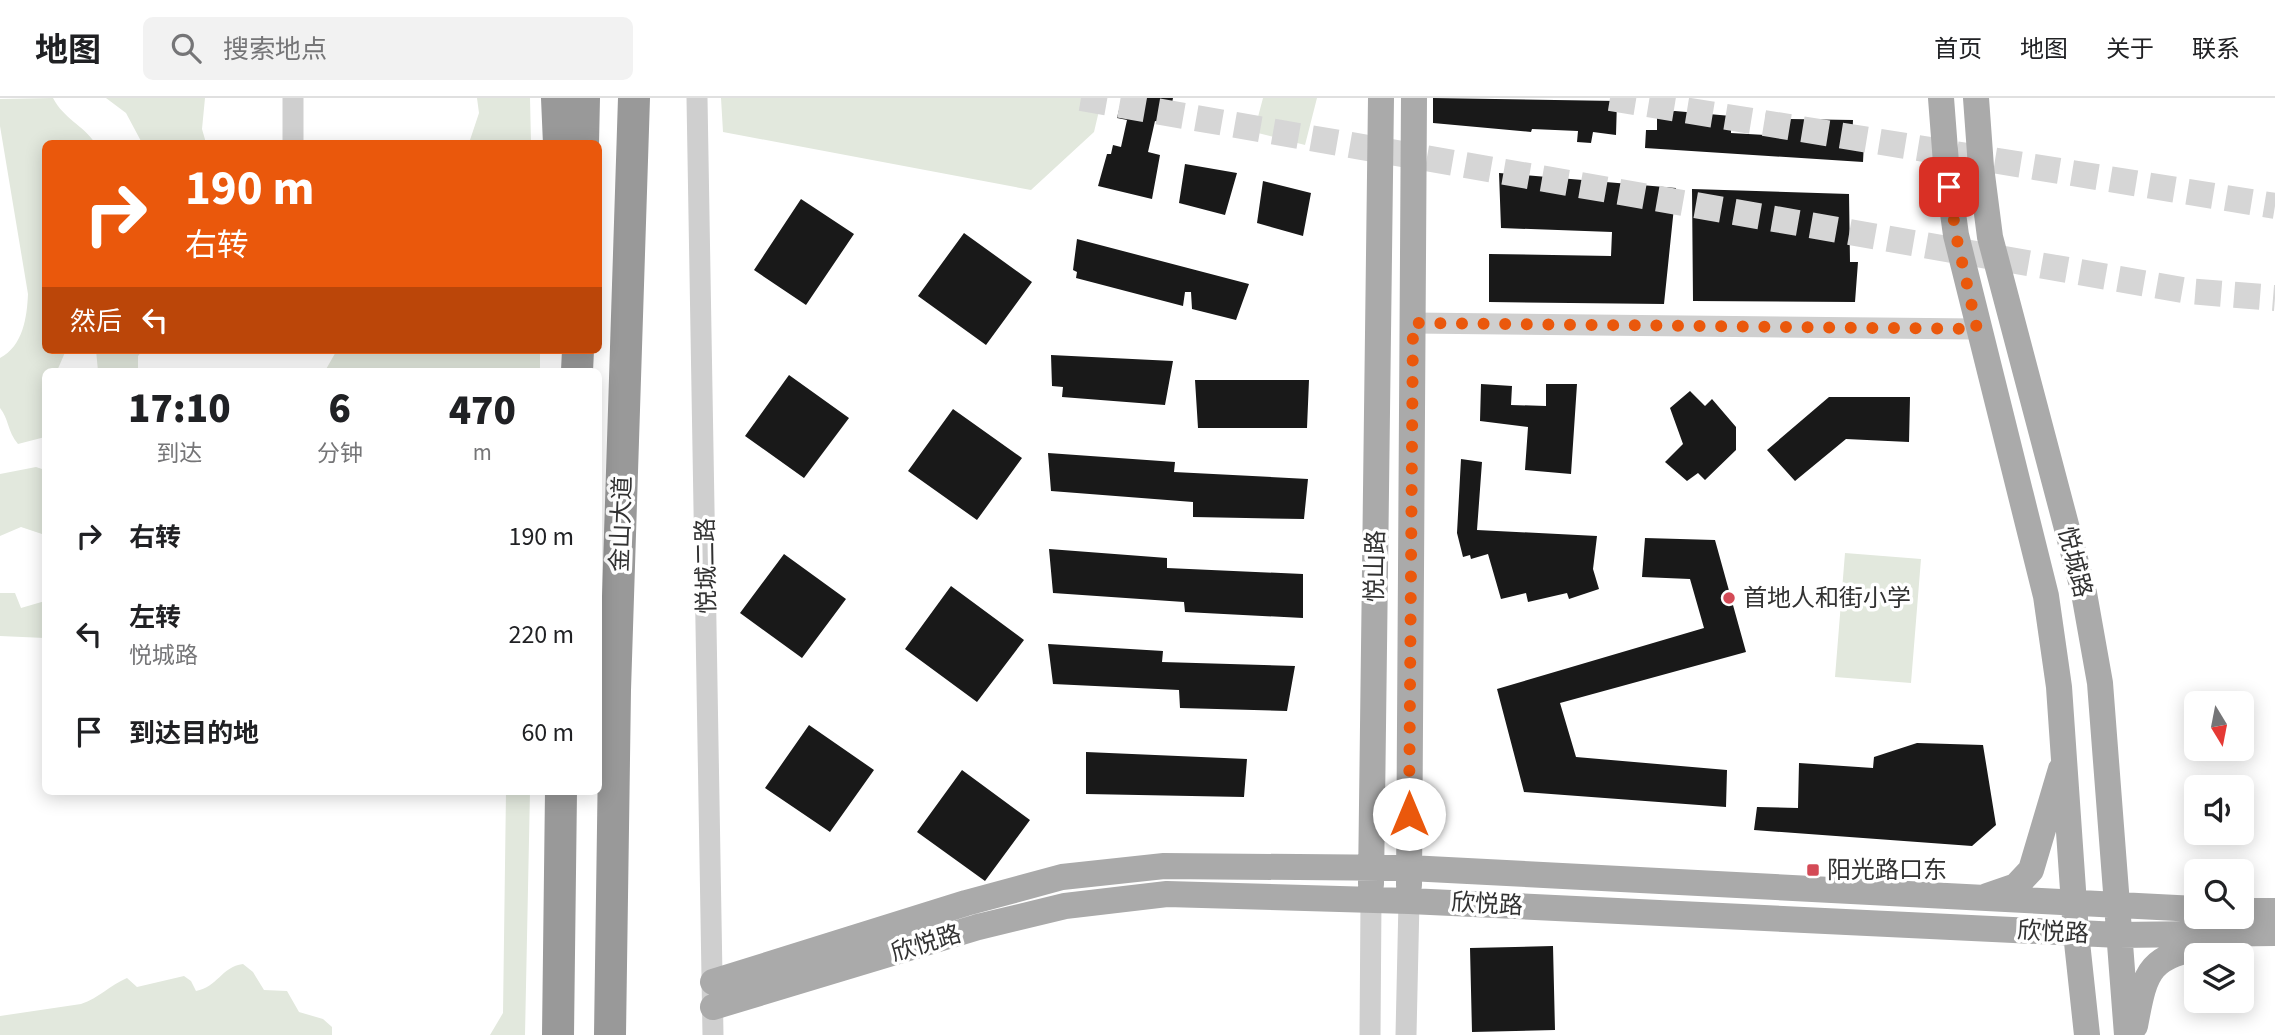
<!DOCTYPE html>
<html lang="zh">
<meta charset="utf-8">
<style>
body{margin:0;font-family:"Source Sans 3","Noto Sans SC",sans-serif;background:#f2f2f2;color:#202124;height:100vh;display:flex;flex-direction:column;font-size:26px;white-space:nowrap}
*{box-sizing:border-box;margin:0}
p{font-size:23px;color:#757577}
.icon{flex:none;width:38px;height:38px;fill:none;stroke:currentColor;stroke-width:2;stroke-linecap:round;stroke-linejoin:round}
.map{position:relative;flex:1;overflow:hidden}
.panel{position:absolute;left:42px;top:270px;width:560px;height:427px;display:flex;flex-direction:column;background:#fff;border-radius:10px;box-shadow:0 4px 18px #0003}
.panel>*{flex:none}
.guide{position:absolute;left:42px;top:42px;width:560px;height:214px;border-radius:10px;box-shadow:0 4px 18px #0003;background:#ea580c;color:#fff;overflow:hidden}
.needle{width:46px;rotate:170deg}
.fabs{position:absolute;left:2184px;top:593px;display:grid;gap:14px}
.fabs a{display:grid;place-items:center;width:70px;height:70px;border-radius:10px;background:#fff;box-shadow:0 4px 18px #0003;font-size:35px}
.pin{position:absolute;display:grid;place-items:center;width:60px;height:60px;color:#fff;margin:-30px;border-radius:14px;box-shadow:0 4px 10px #0006}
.me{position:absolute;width:77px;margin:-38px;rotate:0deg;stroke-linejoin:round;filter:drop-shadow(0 0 5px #0008)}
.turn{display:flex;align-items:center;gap:24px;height:147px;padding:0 28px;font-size:32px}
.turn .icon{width:91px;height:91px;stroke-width:2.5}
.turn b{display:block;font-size:49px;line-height:60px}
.then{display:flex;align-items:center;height:66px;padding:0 28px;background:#0003;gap:14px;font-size:26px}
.eta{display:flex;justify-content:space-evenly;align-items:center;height:119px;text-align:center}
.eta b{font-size:42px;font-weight:800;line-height:49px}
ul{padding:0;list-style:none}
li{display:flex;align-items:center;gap:21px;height:98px;padding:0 28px}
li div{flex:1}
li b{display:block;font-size:26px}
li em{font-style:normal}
header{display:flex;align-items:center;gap:42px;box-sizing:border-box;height:98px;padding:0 35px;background:#fff;border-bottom:2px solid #e0e0e0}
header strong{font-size:33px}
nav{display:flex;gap:38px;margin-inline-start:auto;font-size:24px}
.search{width:490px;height:63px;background:#f2f2f2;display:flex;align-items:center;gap:18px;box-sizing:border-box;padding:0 24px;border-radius:10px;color:#757577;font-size:26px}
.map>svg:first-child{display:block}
.green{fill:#e2e8dd}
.building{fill:#191919}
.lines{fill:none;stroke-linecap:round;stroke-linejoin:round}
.major-tunnel{stroke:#d6d6d6;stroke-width:26;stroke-dasharray:26 13;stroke-linecap:butt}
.minor{stroke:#cfcfcf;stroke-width:21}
.major{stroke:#aaa;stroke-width:26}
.highway{stroke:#999;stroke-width:32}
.route{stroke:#ea580c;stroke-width:12;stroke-dasharray:0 21.6}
.poi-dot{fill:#d44a56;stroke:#fff;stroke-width:2.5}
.labels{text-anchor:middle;stroke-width:7;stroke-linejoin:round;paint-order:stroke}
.street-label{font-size:24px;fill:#323232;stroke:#fff}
.poi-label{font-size:24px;fill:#323232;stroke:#fff;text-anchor:start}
</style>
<header>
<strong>地图</strong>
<div class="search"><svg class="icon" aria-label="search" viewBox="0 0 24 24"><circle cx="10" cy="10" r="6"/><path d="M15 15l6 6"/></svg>搜索地点</div>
<nav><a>首页</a><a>地图</a><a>关于</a><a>联系</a></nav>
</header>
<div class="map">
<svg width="2275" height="937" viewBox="0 0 2275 937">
<rect width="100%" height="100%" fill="#fff"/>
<path class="green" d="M 53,0 C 64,21 83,27 95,45 L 46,46 L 46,252 L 66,252 L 57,273 L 46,273 L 45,339 L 18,346 C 7,333 9,321 0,310 L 0,260 C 23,248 27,219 28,196 L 0,28 L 0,1 Z
M 106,0 L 205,0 L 202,31 L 206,45 L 142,45 L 126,15 Z
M 477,0 L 530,0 L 531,45 L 469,45 L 479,15 Z
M 721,0 L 1102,0 L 1094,34 L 1031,92 L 723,34 Z
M 1263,0 L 1317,0 L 1305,47 L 1254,34 Z
M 96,252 L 143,252 L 138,258 L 138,273 L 98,273 Z
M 337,252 L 540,252 L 540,273 L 325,273 Z
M 36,369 L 45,372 L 45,437 L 21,429 L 0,438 L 0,376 Z
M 1845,455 L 1921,461 L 1911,585 L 1835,579 Z
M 0,495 L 15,495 L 21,510 L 45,503 L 45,540 L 0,538 Z
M 506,693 L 530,693 L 525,937 L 490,937 L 503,915 Z
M 243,866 L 253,874 L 264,892 L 287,893 L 299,914 L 323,921 L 332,929 L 332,937 L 0,937 L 0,918 L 81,906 C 99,900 110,887 127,880 L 137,889 L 184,878 L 191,883 L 196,893 C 218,889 221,869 243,866 Z"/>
<path class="building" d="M 1122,0 L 1173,0 L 1168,26 L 1155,23 L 1148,54 L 1160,57 L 1152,101 L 1098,88 L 1107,56 L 1111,56 L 1113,47 L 1121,49 L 1127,22 L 1117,20 Z
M 1433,0 L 1617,3 L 1616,37 L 1593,34 L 1591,45 L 1577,44 L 1578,33 L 1532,31 L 1531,34 L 1433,25 Z
M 1675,13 L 1731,18 L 1731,35 L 1765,37 L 1766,14 L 1790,17 L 1790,21 L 1853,22 L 1852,44 L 1864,44 L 1863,64 L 1645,50 L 1646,32 L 1657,32 L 1657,15 Z
M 1185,66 L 1237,75 L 1225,117 L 1179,105 Z
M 1499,75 L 1676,90 L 1664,206 L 1489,204 L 1489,156 L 1611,158 L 1612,134 L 1501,130 Z
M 1263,83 L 1311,95 L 1303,138 L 1257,125 Z
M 1692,91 L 1849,96 L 1850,164 L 1858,164 L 1855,204 L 1693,203 Z
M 801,101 L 854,136 L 806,207 L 754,172 Z
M 964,135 L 1032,184 L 986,247 L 918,198 Z
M 1077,141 L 1249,186 L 1236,222 L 1192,211 L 1191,194 L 1185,194 L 1183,208 L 1076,180 L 1077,174 L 1073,172 Z
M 1051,257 L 1173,263 L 1165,307 L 1062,299 L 1063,289 L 1052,288 Z
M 789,277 L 849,320 L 804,380 L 745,338 Z
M 1195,282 L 1309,282 L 1307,330 L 1198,330 Z
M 1481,286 L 1512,288 L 1511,307 L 1546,308 L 1546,286 L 1577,286 L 1571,376 L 1525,372 L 1528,329 L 1480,323 Z
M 1690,293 L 1705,308 L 1712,301 L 1736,329 L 1736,352 L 1705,382 L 1698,375 L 1687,383 L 1665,364 L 1683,346 L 1670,310 Z
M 1829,299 L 1910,299 L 1909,344 L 1846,341 L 1795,383 L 1767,352 Z
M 953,311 L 1022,360 L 977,422 L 908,373 Z
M 1048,355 L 1175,364 L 1174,374 L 1308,381 L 1304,421 L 1193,419 L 1193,404 L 1051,393 Z
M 1461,361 L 1482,364 L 1477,432 L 1597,438 L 1593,471 L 1599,491 L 1569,501 L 1567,495 L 1528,504 L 1526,495 L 1501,501 L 1488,456 L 1471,461 L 1470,457 L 1463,459 L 1457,435 Z
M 1645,440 L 1715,442 L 1746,554 L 1560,605 L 1576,659 L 1727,672 L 1726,709 L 1524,694 L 1497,591 L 1704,530 L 1690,481 L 1642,479 Z
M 1049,451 L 1167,460 L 1167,470 L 1303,476 L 1303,520 L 1185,514 L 1184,504 L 1053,495 Z
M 784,456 L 846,501 L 802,560 L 740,515 Z
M 951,488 L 1024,542 L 977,604 L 905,551 Z
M 1048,546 L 1163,553 L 1162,564 L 1295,568 L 1287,613 L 1180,610 L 1179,592 L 1053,586 Z
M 809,627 L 874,672 L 830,734 L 765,690 Z
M 1917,645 L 1983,647 L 1996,727 L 1972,748 L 1754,732 L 1757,709 L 1798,710 L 1799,665 L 1873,670 L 1874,659 Z
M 1086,654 L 1247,661 L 1244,699 L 1086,696 Z
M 962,672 L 1030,722 L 985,783 L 917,734 Z
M 1553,848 L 1555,932 L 1472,934 L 1470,850 Z"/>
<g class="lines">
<path class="major-tunnel" d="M 1081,0 L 2188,193 L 2275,200
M 1610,0 L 2275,108"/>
<path class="minor" d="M 293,0 L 293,46
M 697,0 L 713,937
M 1413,225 L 1977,231
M 1370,937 L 1371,802
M 1406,937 L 1409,803"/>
<path class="major" d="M 1941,0 L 1946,65 L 1956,137 L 2046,498 L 2059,589 L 2076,835 L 2087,937
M 1976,0 L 1981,69 L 1990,139 L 2084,495 L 2100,585 L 2127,937
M 1371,786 L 1381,0
M 1409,787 L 1414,0
M 1987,798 L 2016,788 L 2031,772 L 2061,671
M 2242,813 L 2275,813
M 713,884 L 966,805 L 1062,779 L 1164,768 L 1409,770 L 2196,811
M 713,909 L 978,829 L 1065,808 L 1167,796 L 1409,803 L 2119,837 L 2275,835
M 2135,928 C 2146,868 2149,860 2211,846"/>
<path class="highway" d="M 557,0 L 559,46
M 583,46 L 584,0
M 577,273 L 578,252
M 558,937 L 561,693
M 610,937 L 615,592 L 634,0"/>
</g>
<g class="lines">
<path class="route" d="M 1409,716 L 1413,225 L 1977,231 L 1956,137 L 1949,89"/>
</g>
<g class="poi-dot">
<circle cx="1729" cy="500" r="7"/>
<rect x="1806" y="765" width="14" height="14" rx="3.5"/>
</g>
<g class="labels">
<g class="street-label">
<text transform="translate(621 426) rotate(-88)" y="8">金山大道</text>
<text transform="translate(2075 464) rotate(76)" y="8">悦城路</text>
<text transform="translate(706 468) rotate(-91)" y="8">悦城二路</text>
<text transform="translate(1375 468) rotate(-89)" y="8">悦山路</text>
<text transform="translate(1487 806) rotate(3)" y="8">欣悦路</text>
<text transform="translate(2053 834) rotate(3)" y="8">欣悦路</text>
<text transform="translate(926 845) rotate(-17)" y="8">欣悦路</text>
</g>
<g class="poi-label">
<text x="1743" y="508">首地人和街小学</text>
<text x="1827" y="780">阳光路口东</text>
</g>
</g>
</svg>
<div class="fabs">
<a><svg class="needle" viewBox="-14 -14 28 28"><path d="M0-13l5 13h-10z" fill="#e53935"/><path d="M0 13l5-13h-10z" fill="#757577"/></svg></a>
<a><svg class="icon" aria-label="sound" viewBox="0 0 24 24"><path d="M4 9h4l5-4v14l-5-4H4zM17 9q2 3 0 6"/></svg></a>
<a><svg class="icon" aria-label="search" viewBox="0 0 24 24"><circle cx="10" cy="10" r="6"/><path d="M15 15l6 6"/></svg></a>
<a><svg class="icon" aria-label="layers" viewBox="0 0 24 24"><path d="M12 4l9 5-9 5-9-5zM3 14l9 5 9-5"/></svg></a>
</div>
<div class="pin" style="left:1949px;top:89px;background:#d93025"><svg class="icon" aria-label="arrive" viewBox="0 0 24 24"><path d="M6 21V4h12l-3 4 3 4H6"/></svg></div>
<svg class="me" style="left:1409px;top:716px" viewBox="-20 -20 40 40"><circle r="19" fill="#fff"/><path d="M0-13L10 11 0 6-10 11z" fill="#ea580c"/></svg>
<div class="guide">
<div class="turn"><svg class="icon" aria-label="right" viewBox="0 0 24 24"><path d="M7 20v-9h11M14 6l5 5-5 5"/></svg><div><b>190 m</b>右转</div></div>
<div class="then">然后<svg class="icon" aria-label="left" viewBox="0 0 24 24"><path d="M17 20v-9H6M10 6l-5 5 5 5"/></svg></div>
</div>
<section class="panel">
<div class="eta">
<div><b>17:10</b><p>到达</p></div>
<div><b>6</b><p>分钟</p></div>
<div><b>470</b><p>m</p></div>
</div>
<ul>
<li><svg class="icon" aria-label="right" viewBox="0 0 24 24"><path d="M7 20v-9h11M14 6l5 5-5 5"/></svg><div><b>右转</b></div><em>190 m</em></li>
<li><svg class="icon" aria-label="left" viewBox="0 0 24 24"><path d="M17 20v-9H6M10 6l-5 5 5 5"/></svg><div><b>左转</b><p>悦城路</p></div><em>220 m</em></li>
<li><svg class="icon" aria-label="arrive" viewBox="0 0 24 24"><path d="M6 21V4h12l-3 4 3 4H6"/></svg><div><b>到达目的地</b></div><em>60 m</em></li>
</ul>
</section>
</div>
